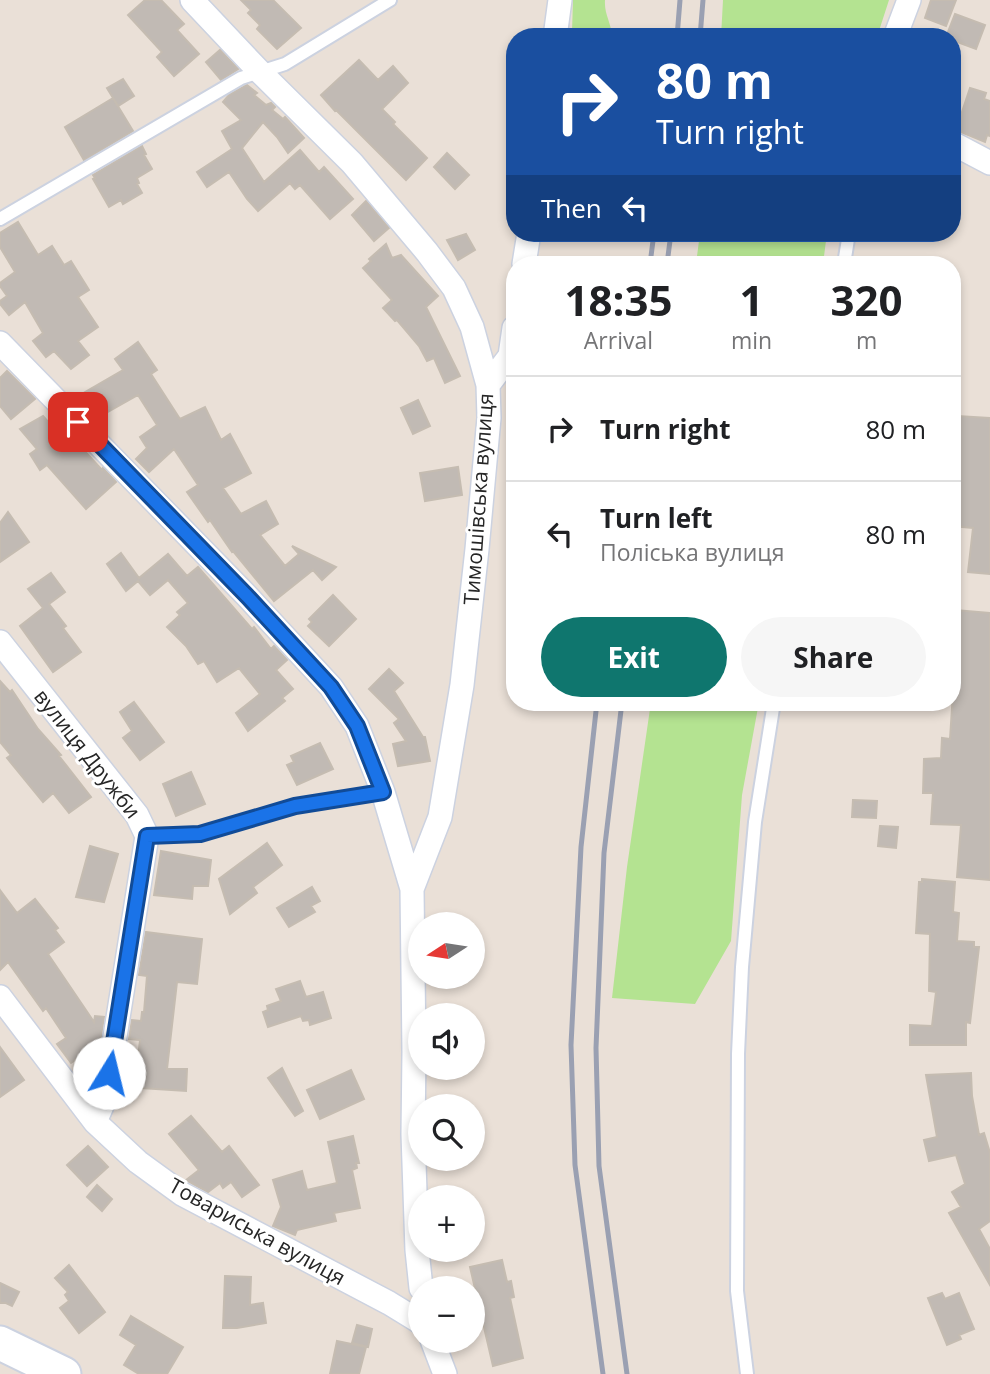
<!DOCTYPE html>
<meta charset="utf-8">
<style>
body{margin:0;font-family:"Open Sans",sans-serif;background:#f6f6f6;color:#202124;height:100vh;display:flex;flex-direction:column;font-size:26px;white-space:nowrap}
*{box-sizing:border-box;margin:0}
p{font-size:23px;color:#757577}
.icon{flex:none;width:38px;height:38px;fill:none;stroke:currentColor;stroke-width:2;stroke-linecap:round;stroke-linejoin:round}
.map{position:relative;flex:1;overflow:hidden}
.panel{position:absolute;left:506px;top:256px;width:455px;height:455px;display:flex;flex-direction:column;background:#fff;border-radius:28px;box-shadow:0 4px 10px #0003}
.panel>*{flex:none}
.top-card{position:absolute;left:506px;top:28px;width:455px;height:214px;border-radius:28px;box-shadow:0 4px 10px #0003;background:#1a4fa0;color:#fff;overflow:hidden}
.needle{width:46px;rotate:258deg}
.buttons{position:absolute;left:408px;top:912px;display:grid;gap:14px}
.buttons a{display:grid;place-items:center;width:77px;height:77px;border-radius:50%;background:#fff;box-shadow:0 4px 10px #0003;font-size:35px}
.pin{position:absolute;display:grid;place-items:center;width:60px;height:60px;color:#fff;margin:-30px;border-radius:14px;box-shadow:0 4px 10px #0006}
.me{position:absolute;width:77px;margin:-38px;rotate:9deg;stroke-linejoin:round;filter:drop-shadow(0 0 5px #0008)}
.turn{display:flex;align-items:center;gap:24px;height:147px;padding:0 35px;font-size:32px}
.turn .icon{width:91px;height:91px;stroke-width:2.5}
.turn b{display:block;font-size:49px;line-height:60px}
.then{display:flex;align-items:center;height:66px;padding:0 35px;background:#0003;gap:14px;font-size:26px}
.eta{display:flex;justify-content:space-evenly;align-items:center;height:119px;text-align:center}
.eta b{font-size:42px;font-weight:700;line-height:49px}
.action{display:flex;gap:14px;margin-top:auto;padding:14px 35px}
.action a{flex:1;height:80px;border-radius:42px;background:#0f766e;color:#fff;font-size:28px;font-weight:700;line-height:80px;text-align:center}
.action a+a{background:#f6f6f6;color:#202124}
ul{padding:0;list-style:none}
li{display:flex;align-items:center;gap:21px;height:105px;padding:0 35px;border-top:2px solid #e0e0e0}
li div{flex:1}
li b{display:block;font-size:26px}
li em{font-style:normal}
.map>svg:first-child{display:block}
.green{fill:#b4e391}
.building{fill:#c1bab4;stroke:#c5bcb1;stroke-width:2}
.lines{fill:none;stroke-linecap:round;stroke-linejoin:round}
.lane-casing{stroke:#ccd2e0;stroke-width:16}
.street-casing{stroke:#ccd2e0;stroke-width:26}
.secondary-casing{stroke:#ccd2e0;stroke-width:37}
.lane{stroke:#fff;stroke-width:12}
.street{stroke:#fff;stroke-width:23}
.secondary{stroke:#fff;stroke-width:33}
.rail{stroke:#9aa0b2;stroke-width:5}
.route-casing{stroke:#114b97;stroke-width:18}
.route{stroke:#1a73e8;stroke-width:12}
.labels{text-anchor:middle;stroke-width:6;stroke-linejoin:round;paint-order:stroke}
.street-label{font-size:21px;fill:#262626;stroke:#fff}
</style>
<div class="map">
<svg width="990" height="1374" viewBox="0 0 990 1374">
<rect width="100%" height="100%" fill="#eae0d7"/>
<path class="green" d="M 573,0 L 605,0 C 604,15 611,21 612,37 L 573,37 L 572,32 Z
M 723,0 L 889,0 L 877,37 L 721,37 Z
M 700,233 L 827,233 L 823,264 L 696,264 Z
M 651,702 L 759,702 L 742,795 L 731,941 L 695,1004 L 612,998 L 627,867 Z"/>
<path class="building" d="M 145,0 L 161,0 L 184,24 L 177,30 L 199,54 L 174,76 L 157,57 L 162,52 L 128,15 Z
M 241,0 L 273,0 L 301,28 L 277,49 L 257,29 L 260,25 L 248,13 L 251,10 Z
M 931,0 L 956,0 L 946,26 L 925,18 Z
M 955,14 L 985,25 L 976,49 L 952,40 L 952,37 L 946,37 Z
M 220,50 L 238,69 L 221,80 L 206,62 Z
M 359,60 L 378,80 L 393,66 L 408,83 L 382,109 L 395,122 L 393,124 L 427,158 L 406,180 L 336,110 L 335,111 L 321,95 Z
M 123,79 L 134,96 L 118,106 L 107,88 Z
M 247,85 L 257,93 L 254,95 L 266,105 L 271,103 L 275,107 L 272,110 L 283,119 L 285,117 L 304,138 L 288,153 L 277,137 L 263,122 L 242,148 L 264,182 L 300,150 L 319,172 L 324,167 L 353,199 L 330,219 L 300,185 L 295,189 L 290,183 L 258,211 L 247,199 L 229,172 L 207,187 L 197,172 L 232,149 L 222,131 L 241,120 L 223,102 L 229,95 Z
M 970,88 L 986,93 L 984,99 L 990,101 L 990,136 L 987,135 L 985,142 L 956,130 Z
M 113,98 L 133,131 L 84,160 L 65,127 Z
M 142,146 L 146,154 L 144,155 L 152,169 L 137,178 L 139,183 L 137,184 L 142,193 L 123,204 L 121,200 L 109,207 L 93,179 L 95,178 L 93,175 Z
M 447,153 L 469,175 L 455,189 L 434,167 Z
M 366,201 L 389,228 L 374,241 L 352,215 Z
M 18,222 L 38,255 L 52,246 L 64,265 L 71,261 L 89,290 L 78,297 L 98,327 L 78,341 L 89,355 L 71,369 L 54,351 L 46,357 L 33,341 L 43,333 L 25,302 L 9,315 L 0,304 L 0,301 L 7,296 L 0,286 L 0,283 L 15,272 L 0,247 L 0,233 Z
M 466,234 L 475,250 L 458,260 L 447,240 Z
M 386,244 L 392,258 L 401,255 L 438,296 L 426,307 L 460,376 L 445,383 L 434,358 L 427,361 L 419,346 L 397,320 L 395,321 L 383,308 L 392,300 L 363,268 L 371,261 L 369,259 Z
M 138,342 L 157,370 L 151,374 L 180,419 L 205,407 L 221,440 L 230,434 L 251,473 L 223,488 L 241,514 L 266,501 L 278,524 L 260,535 L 285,566 L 299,554 L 292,546 L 336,567 L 322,580 L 313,570 L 274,601 L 233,551 L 232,552 L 210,520 L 208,522 L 187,492 L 198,485 L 174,449 L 149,472 L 136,459 L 147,448 L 140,437 L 157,425 L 138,395 L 99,417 L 85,392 L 123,370 L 115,359 Z
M 7,371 L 35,399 L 11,419 L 0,406 L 0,378 Z
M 418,400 L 430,426 L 413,434 L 401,408 Z
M 43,416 L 61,437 L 67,432 L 102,470 L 103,468 L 116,482 L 86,509 L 47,465 L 40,470 L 30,454 L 37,449 L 20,429 Z
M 957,416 L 990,418 L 990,574 L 968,572 L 973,528 L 952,526 L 952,446 L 955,446 Z
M 458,467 L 462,495 L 425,501 L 420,473 Z
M 8,512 L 29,542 L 0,562 L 0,523 Z
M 121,553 L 139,578 L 168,554 L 187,576 L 198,567 L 252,629 L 254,627 L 271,649 L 274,646 L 287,660 L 276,670 L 293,689 L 282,698 L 285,701 L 248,731 L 236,713 L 260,694 L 239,668 L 217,682 L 204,661 L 198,664 L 186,646 L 167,627 L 180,615 L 177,612 L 188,603 L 168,580 L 150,595 L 138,581 L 126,591 L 107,564 Z
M 51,573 L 65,592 L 49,604 L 66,626 L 63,628 L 81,652 L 53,672 L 20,626 L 43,608 L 28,589 Z
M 333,595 L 356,619 L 329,646 L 308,626 L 312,622 L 309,619 Z
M 955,610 L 990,613 L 990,880 L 957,877 L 961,825 L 931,824 L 933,793 L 923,793 L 924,759 L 941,758 L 942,738 L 950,739 L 957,631 L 953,631 Z
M 389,669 L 403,683 L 394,691 L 423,737 L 425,737 L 430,761 L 398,766 L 393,744 L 406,741 L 394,723 L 399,719 L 369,689 Z
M 0,681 L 10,692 L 12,690 L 38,729 L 61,755 L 59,756 L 91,797 L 69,813 L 53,793 L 43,802 L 7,758 L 11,755 L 0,742 Z
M 134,702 L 164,742 L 140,760 L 123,738 L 132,731 L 120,712 Z
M 320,743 L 333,769 L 297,785 L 287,765 L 294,762 L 291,756 Z
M 191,772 L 205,804 L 176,816 L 163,784 Z
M 853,800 L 877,801 L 876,818 L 852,817 Z
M 880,826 L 898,827 L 896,848 L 878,846 Z
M 267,843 L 282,865 L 253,887 L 257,893 L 230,914 L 219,879 Z
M 90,846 L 118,854 L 104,902 L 76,897 Z
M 161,851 L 211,860 L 208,886 L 193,886 L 192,899 L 154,895 Z
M 922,879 L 955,882 L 953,912 L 959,913 L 957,941 L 974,942 L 974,947 L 979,947 L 970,1023 L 966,1022 L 966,1045 L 910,1045 L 910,1025 L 932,1026 L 936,992 L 929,991 L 930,934 L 916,933 L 919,882 L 922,882 Z
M 312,887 L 320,901 L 311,906 L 315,912 L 289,927 L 277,908 Z
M 0,890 L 17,913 L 35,899 L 58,928 L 55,930 L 64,942 L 48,954 L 94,1022 L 95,1016 L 104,1017 L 100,1043 L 71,1063 L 57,1044 L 66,1038 L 46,1008 L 43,1011 L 8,962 L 0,970 Z
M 146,932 L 202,939 L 197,984 L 177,982 L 167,1069 L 187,1069 L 186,1091 L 141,1088 L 141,1067 L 137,1067 L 140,1040 L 129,1039 L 132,1020 L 141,1021 L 142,1012 L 144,1012 L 147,976 L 139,975 Z
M 300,981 L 306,997 L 323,992 L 331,1018 L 310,1025 L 309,1020 L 303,1021 L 301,1016 L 268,1027 L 263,1012 L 268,1010 L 267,1006 L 281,1001 L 276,989 Z
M 0,1047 L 24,1080 L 0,1097 Z
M 282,1068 L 303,1111 L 295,1116 L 268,1078 Z
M 351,1070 L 364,1099 L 320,1119 L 307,1090 Z
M 971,1073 L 972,1096 L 979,1135 L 984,1133 L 990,1153 L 990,1221 L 979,1229 L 990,1249 L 990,1285 L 949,1213 L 961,1207 L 952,1192 L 965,1184 L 956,1155 L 929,1161 L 924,1140 L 937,1137 L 926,1075 Z
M 191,1116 L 222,1152 L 229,1146 L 259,1185 L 242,1197 L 231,1182 L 223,1188 L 220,1183 L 208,1192 L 186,1180 L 199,1170 L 169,1134 Z
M 353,1136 L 359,1163 L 356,1163 L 357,1168 L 352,1170 L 360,1208 L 334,1213 L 336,1221 L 297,1230 L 295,1235 L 273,1226 L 281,1207 L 273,1180 L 302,1171 L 307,1190 L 337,1183 L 328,1142 Z
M 88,1146 L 108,1167 L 87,1186 L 67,1165 Z
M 97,1185 L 112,1199 L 102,1211 L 87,1197 Z
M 502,1260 L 507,1282 L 511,1281 L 514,1297 L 510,1298 L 523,1358 L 493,1366 L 470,1267 Z
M 69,1265 L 105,1312 L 79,1333 L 60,1308 L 69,1301 L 65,1295 L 68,1292 L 55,1278 Z
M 225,1276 L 251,1277 L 250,1305 L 263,1303 L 266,1323 L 237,1328 L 223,1328 Z
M 0,1283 L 19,1292 L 12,1306 L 6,1303 L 0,1303 Z
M 942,1293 L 945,1299 L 959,1293 L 974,1329 L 959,1335 L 961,1339 L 947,1345 L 928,1298 Z
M 131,1316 L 183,1347 L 167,1374 L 139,1374 L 124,1365 L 136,1345 L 120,1335 Z
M 357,1325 L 372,1329 L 368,1347 L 352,1343 Z
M 337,1341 L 366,1347 L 359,1374 L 330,1374 Z"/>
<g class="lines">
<defs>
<path id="lane" d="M 0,219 L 241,78 L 285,64 L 390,0
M 844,264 L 849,233
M 147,836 L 200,834 L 295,806 L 383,792
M 747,1374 L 737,1291 L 738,1054 L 742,967 L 755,822 L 774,702"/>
<path id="street" d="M 192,0 L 260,72 L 352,163 L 427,252 L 454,288 L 472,327 L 488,385 L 489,418 L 477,549 L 462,685 L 440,817 L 412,889
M 555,37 L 560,0
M 895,37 L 909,0
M 952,143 L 990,163
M 524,264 L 529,233
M 0,343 L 247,596 L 331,687 L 357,726 L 383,792 L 412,889 L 414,1052 L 413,1134 L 417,1250 L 421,1288
M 488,385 L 510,356 L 514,328
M 0,642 L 137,815 L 147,836 L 105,1099 L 95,1122
M 0,997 L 95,1122 L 138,1162 L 182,1194 L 389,1303 L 420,1322
M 432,1340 L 445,1374"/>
<path id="secondary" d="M 0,1343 L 64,1374"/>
</defs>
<use href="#lane" class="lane-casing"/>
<use href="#street" class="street-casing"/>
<use href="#secondary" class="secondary-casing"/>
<use href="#lane" class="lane"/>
<use href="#street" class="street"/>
<use href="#secondary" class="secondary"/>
<path class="rail" d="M 677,37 L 680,0
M 700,37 L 703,0
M 650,264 L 654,233
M 667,264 L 671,233
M 597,702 L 581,847 L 571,1045 L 575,1165 L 603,1374
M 622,702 L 604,853 L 596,1048 L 599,1166 L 627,1374"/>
</g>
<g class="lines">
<defs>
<path id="route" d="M 78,422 L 247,596 L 331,687 L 357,726 L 383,792 L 295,806 L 200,834 L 147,836 L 109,1073"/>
</defs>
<use href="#route" class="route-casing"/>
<use href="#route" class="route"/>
</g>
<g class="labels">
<g class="street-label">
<text transform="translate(479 499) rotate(-86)" y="7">Тимошівська вулиця</text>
<text transform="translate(87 754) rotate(52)" y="7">вулиця Дружби</text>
<text transform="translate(257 1232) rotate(29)" y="7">Товариська вулиця</text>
</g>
</g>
</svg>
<div class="buttons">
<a><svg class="needle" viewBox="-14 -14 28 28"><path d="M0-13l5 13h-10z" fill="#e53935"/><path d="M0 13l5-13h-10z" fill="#757577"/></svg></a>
<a><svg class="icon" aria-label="sound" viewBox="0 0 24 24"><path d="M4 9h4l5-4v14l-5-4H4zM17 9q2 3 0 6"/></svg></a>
<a><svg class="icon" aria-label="search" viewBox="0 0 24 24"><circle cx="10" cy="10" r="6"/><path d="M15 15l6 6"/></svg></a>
<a>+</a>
<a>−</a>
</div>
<div class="pin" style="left:78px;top:422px;background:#d93025"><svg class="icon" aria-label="arrive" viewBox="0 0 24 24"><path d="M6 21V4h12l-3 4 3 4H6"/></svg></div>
<svg class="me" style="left:109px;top:1073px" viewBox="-20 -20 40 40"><circle r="19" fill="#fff"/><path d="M0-13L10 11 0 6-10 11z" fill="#1a73e8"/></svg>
<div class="top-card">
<div class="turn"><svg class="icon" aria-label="right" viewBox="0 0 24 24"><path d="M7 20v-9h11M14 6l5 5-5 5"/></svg><div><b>80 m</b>Turn right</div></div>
<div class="then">Then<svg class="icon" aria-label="left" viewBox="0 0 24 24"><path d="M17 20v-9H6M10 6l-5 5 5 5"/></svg></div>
</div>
<section class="panel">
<div class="eta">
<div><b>18:35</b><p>Arrival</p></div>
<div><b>1</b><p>min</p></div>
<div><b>320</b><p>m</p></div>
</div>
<ul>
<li><svg class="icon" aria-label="right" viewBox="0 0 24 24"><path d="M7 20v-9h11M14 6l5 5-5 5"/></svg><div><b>Turn right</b></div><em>80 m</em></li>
<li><svg class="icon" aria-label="left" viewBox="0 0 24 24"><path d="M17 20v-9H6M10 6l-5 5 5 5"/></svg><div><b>Turn left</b><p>Поліська вулиця</p></div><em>80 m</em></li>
</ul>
<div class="action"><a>Exit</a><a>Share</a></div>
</section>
</div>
